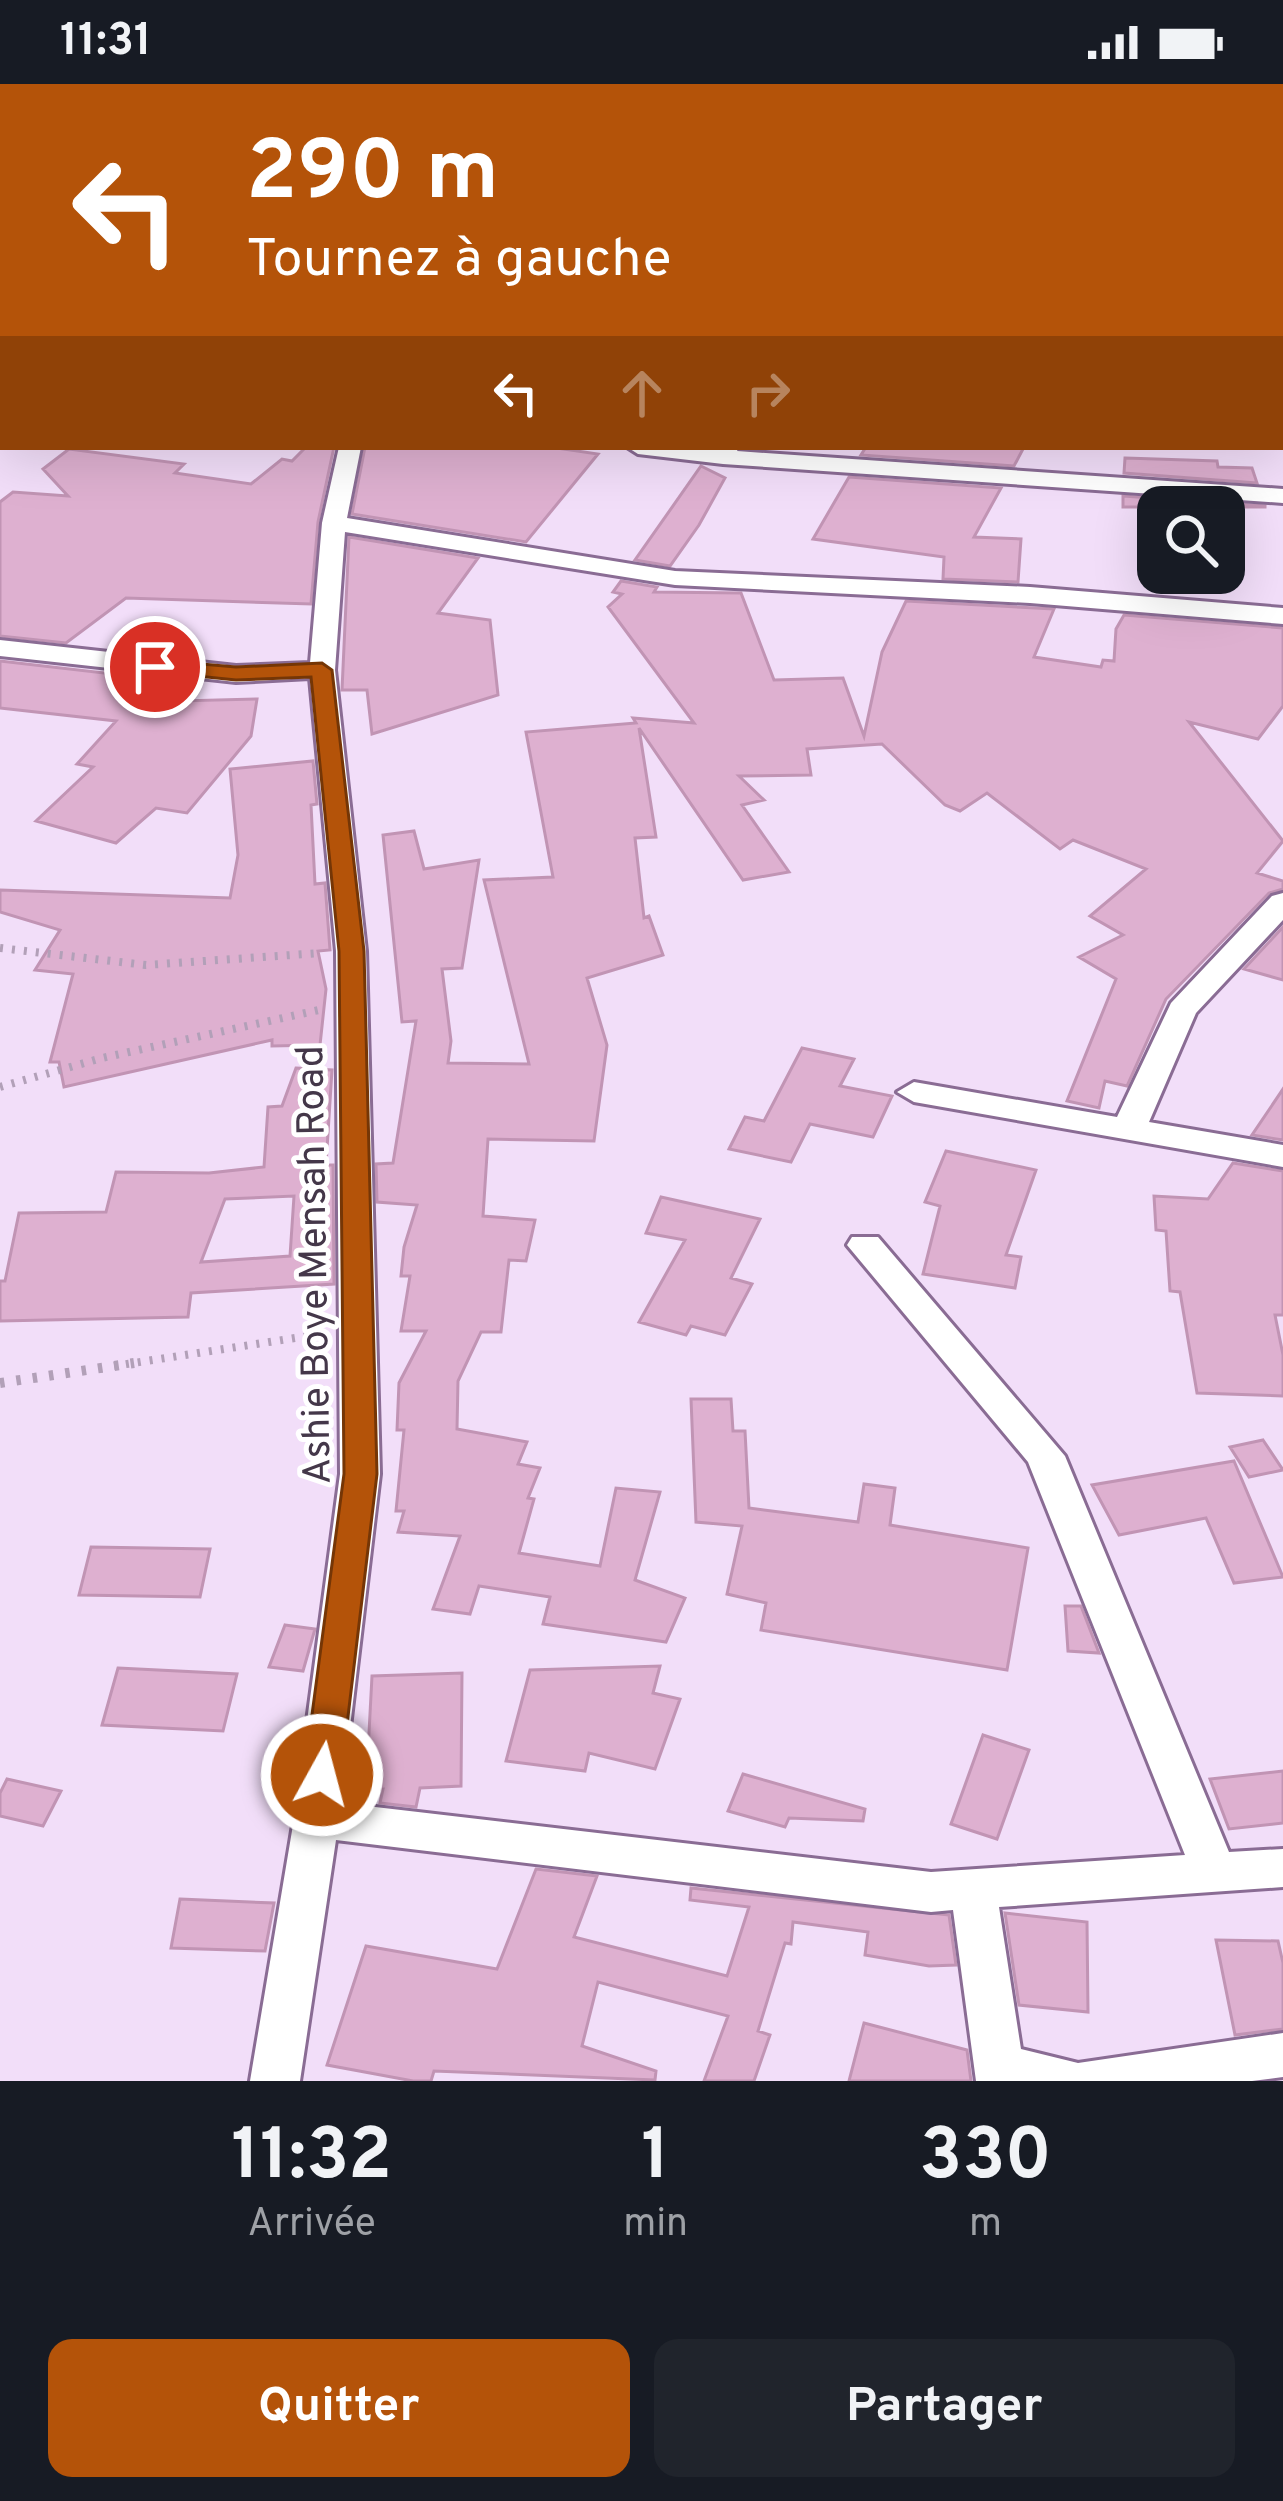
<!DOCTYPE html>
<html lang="fr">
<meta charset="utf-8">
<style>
body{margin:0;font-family:Overpass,sans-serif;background:#20242c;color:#f1f3f6;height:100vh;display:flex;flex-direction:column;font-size:45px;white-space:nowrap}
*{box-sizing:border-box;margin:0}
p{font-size:39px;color:#9ea1a6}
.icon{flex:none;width:66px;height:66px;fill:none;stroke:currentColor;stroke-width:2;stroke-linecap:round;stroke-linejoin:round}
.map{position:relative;height:1997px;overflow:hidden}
.sheet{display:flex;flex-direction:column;background:#171b24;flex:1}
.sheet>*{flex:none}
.hud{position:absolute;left:0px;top:0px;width:1284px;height:366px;box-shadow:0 12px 48px #0002;background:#b45309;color:#fff;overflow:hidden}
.tools{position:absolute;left:1137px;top:402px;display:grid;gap:24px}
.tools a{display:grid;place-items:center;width:108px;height:108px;border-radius:24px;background:#171b24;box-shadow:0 12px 48px #0002;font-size:60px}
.pin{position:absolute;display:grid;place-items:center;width:102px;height:102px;color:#fff;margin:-51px;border:6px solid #fff;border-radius:50%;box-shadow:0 3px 12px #0007}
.me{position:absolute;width:132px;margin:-66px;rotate:7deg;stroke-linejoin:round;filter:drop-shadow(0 0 9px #0008)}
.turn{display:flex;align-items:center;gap:42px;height:252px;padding:0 48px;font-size:54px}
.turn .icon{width:156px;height:156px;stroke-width:2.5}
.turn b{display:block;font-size:84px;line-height:102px}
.lanes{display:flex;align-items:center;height:114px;padding:0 48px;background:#0003;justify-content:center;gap:60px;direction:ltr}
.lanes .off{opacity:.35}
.eta{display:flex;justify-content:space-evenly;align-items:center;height:204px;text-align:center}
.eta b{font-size:72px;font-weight:700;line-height:84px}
.primary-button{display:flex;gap:24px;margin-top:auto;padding:24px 48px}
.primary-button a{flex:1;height:138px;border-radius:24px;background:#b45309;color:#fff;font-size:48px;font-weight:700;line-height:138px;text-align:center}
.primary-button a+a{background:#20242c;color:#f1f3f6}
.status{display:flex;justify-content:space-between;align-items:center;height:84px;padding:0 60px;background:#171b24;direction:ltr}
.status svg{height:33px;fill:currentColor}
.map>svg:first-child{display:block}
.building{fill:#deb0d0;stroke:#c194b4;stroke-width:3;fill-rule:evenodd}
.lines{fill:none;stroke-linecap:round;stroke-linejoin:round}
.street-casing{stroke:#8a6c94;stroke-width:6}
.path-far1{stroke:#b2a0b8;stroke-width:8;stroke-dasharray:3 9;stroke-linecap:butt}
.path{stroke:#b2a0b8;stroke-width:10;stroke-dasharray:4.5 12;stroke-linecap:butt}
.street{fill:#fff;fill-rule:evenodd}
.route{fill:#b45309;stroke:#753606;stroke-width:3}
.labels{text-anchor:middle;stroke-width:10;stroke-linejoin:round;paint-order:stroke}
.street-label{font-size:39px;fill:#443749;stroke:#fff}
</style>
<div class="status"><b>11:31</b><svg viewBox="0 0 49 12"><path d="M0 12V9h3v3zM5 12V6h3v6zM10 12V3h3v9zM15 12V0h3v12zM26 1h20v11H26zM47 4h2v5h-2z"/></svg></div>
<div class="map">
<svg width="1283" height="1997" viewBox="0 0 1283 1997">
<rect width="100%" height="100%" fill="#f2def9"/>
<path class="building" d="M 306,363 L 334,363 L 318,438 L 311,520 L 126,514 L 66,559 L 0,552 L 0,418 L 13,408 L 68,412 L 43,385 L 69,365 L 184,380 L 175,389 L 251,400 L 282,375 L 292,377 Z
M 365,363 L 550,363 L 598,370 L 526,458 L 352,430 Z
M 866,363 L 1024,363 L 1014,382 L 861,371 Z
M 1125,374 L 1217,377 L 1218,383 L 1252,384 L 1257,399 L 1124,389 Z
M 701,382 L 725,394 L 699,441 L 670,482 L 635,476 Z
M 849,393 L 1001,404 L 974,453 L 1021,455 L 1018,498 L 943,495 L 944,473 L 813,455 Z
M 1123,412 L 1265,422 L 1265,423 L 1123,423 Z
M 349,453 L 478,474 L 438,529 L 490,536 L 498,611 L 372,650 L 367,606 L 342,606 Z
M 621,497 L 657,503 L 654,508 L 741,509 L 774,596 L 843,594 L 864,652 L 882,568 L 906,517 L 1054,525 L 1034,573 L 1101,583 L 1103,576 L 1114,577 L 1116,545 L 1124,531 L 1283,544 L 1283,622 L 1258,655 L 1189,638 L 1283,757 L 1257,789 L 1283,797 L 1283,805 L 1269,809 L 1166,915 L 1127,1002 L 1105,997 L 1099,1024 L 1067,1017 L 1116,895 L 1079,873 L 1123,851 L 1090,832 L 1146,785 L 1073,756 L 1060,765 L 987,709 L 960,727 L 945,721 L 882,660 L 807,665 L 811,691 L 739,692 L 764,716 L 742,721 L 789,788 L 743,796 L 639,644 L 656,753 L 635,754 L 644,834 L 649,832 L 663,871 L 587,894 L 607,961 L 594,1057 L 488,1055 L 483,1132 L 535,1136 L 526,1177 L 509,1176 L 501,1248 L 481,1248 L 458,1297 L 457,1345 L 527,1358 L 518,1380 L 540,1384 L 528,1414 L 534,1415 L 519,1469 L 600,1482 L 616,1404 L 660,1408 L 635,1496 L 685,1514 L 666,1558 L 543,1540 L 550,1513 L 479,1502 L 470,1530 L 433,1525 L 460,1452 L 398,1448 L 404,1427 L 396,1427 L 404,1346 L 397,1346 L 399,1299 L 426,1247 L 401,1247 L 410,1192 L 401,1192 L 404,1163 L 417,1121 L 377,1118 L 376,1080 L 393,1079 L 416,937 L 402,938 L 383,751 L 414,747 L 424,785 L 479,776 L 462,884 L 442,885 L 451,957 L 448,979 L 529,980 L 484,796 L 553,793 L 526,648 L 636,639 L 633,634 L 694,639 L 608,523 L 622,510 L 613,508 Z
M 0,577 L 200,600 L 180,617 L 257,615 L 251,652 L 187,729 L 156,724 L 116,759 L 36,737 L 93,683 L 77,680 L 116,637 L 0,624 Z
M 313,677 L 317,720 L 311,721 L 315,800 L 325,799 L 330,866 L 318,867 L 326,905 L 320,961 L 272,962 L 272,956 L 64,1003 L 59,978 L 50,978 L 73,890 L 35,886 L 60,846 L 0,828 L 0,806 L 230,814 L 238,771 L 230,685 Z
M 1283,843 L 1283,896 L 1244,885 Z
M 802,964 L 854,975 L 840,1002 L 892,1012 L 873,1053 L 810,1040 L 791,1078 L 729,1065 L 745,1033 L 764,1037 Z
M 296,984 L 332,986 L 326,1081 L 333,1081 L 334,1200 L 191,1209 L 188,1233 L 0,1237 L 0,1197 L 5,1197 L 19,1129 L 106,1128 L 116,1088 L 209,1089 L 264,1083 L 268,1023 L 282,1022 ZM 294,1112 L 290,1172 L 201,1178 L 225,1115 Z
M 1283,1005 L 1283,1056 L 1252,1051 Z
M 946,1067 L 1036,1086 L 1006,1171 L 1021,1173 L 1015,1204 L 923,1190 L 940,1122 L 925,1118 Z
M 1233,1079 L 1283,1087 L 1283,1231 L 1275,1231 L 1283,1271 L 1283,1312 L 1197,1309 L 1180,1208 L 1170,1207 L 1166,1147 L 1156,1146 L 1154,1112 L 1208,1115 Z
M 661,1113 L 760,1135 L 731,1194 L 752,1200 L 725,1251 L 691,1242 L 686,1251 L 639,1238 L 685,1156 L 646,1149 Z
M 691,1315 L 731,1315 L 733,1347 L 745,1347 L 749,1424 L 858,1438 L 864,1400 L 895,1404 L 890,1441 L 1028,1464 L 1007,1586 L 761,1546 L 766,1519 L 727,1510 L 742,1442 L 696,1438 Z
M 1263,1356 L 1283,1386 L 1249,1393 L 1230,1363 Z
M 1234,1377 L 1283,1493 L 1234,1499 L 1206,1434 L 1119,1451 L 1092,1401 Z
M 91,1463 L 210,1465 L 200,1513 L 79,1511 Z
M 1065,1522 L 1081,1522 L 1099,1569 L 1068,1567 Z
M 285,1541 L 315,1545 L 303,1587 L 269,1583 Z
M 660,1582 L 653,1609 L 680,1615 L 655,1685 L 589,1669 L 585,1687 L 506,1677 L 530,1586 Z
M 118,1584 L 237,1590 L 223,1647 L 102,1641 Z
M 462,1589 L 461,1702 L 420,1704 L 416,1723 L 380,1719 L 383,1705 L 366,1706 L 372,1592 Z
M 983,1651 L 1029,1666 L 997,1755 L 951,1740 Z
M 1283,1687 L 1283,1739 L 1229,1745 L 1210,1695 Z
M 743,1690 L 865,1725 L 863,1737 L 789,1734 L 785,1743 L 728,1727 Z
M 7,1695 L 61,1707 L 43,1742 L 0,1732 L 0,1709 Z
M 536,1785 L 597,1792 L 574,1853 L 727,1892 L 749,1823 L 690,1816 L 691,1804 L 949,1831 L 956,1881 L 929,1882 L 865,1871 L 868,1848 L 793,1838 L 791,1860 L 785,1859 L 758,1947 L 770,1951 L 754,1997 L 704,1997 L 728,1932 L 598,1898 L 582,1962 L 656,1987 L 655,1996 L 434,1987 L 431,1997 L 413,1997 L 327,1981 L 366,1862 L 497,1885 Z
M 180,1815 L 274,1819 L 265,1867 L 171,1864 Z
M 1005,1829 L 1087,1838 L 1088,1928 L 1019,1921 Z
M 1216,1856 L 1278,1857 L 1283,1879 L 1283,1945 L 1235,1951 Z
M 864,1939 L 967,1966 L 971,1997 L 849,1997 Z"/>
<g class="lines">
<defs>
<path id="street" d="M 60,0 L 102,0 L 104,3 L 62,3 Z
M 622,0 L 667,0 L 669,3 L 624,3 Z
M 943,0 L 959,0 L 960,3 L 944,3 Z
M 1076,0 L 1092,0 L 1094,3 L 1078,3 Z
M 1199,0 L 1248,0 L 1250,3 L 1201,3 Z
M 1283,1 L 1283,12 L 1281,3 L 1275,3 Z
M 0,21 L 3,21 L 3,31 L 0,31 Z
M 1281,121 L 1283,122 L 1283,134 L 1281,133 Z
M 1281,160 L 1283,160 L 1283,172 L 1281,172 Z
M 339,363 L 361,363 L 347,434 L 675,487 L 1030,503 L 1283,524 L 1283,540 L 1030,519 L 675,501 L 345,448 L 335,586 L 366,867 L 380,1390 L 341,1719 L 931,1788 L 1185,1771 L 1028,1378 L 847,1161 L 852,1153 L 878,1153 L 1065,1372 L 1229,1768 L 1283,1765 L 1283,1803 L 999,1823 L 1021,1965 L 1078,1979 L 1283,1949 L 1283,1993 L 1252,1997 L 976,1997 L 953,1826 L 931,1828 L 336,1756 L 300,1997 L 250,1997 L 294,1735 L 340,1390 L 336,867 L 310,594 L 236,598 L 0,572 L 0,556 L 236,582 L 310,579 L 322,439 Z
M 627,363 L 739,363 L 737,367 L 1283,405 L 1283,419 L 723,380 L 638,370 Z
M 1283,809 L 1283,836 L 1196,929 L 1149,1038 L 1283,1061 L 1283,1083 L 914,1018 L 897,1008 L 914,998 L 1117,1033 L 1171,919 L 1272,812 Z"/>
</defs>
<use href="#street" class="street-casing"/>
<path class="path-far1" d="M 0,864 L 146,881 L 321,869
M 0,1003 L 102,974 L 319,926
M 114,1282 L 321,1250"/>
<path class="path" d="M 0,1299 L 134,1279"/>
<use href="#street" class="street"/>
</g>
<path class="route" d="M 155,576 L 236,583 L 322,579 L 332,586 L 364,867 L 377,1390 L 341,1691 L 335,1702 L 322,1706 L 309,1702 L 304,1691 L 344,1390 L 339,867 L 311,593 L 236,596 L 148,587 L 148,578 Z"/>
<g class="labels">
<g class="street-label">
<text transform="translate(312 1181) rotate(-91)" y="14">Ashie Boye Mensah Road</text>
</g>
</g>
</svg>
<div class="tools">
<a><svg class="icon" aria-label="search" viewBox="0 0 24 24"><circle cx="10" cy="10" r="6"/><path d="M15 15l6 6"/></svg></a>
</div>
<div class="pin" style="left:155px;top:583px;background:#d93025"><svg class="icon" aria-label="arrive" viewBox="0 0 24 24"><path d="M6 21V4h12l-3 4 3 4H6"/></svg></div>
<svg class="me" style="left:322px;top:1691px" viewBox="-20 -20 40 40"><circle r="17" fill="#b45309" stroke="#fff" stroke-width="3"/><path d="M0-11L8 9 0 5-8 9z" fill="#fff"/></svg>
<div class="hud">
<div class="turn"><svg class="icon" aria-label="left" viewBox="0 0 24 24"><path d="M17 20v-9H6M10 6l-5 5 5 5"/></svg><div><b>290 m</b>Tournez à gauche</div></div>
<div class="lanes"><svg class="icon" aria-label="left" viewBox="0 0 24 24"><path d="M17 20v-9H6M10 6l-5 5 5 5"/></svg><svg class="icon off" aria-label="ahead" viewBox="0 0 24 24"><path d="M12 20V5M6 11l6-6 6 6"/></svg><svg class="icon off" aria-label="right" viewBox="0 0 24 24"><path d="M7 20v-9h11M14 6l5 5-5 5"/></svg></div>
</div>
</div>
<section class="sheet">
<div class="eta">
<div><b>11:32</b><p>Arrivée</p></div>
<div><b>1</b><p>min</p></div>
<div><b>330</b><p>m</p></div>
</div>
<div class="primary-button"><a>Quitter</a><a>Partager</a></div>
</section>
